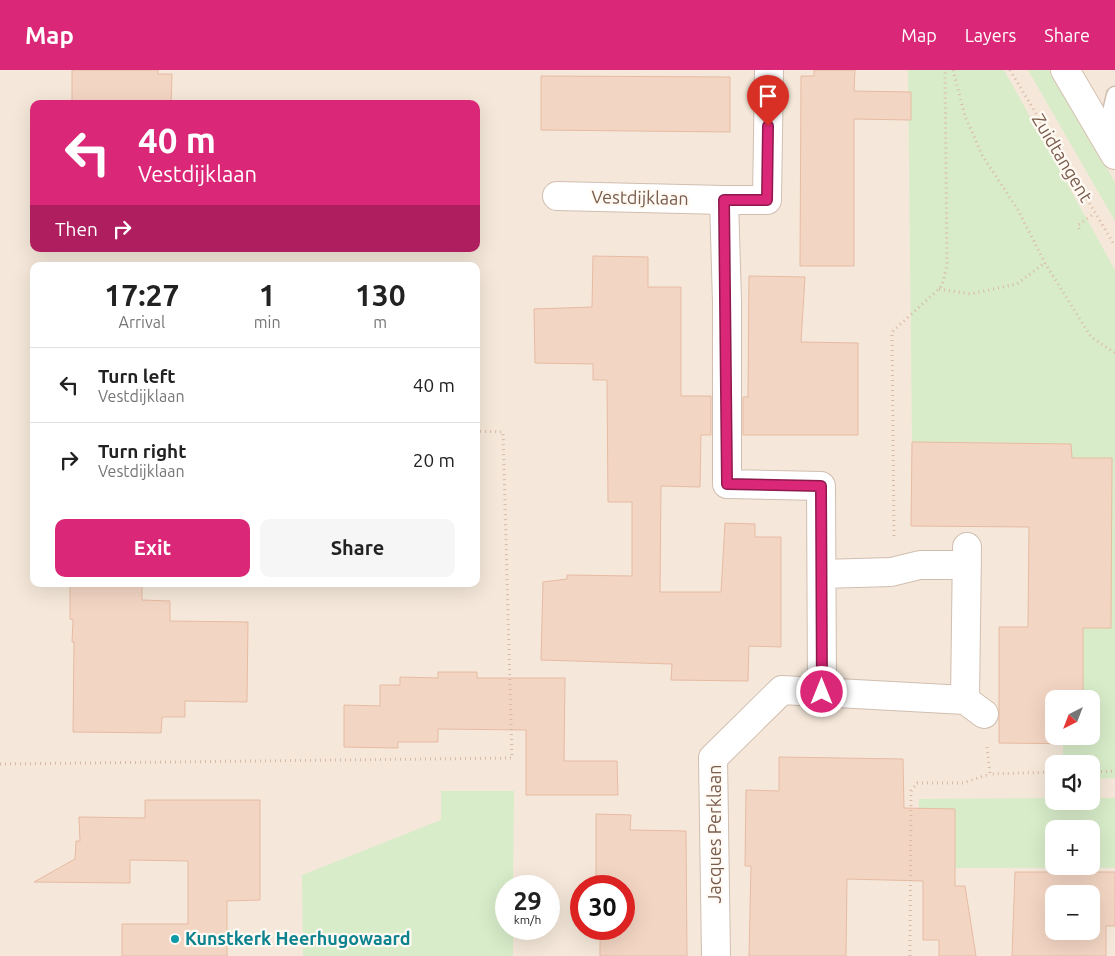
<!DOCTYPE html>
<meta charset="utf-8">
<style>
body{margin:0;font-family:Ubuntu,sans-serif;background:#f6f6f6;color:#222;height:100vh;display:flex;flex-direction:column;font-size:19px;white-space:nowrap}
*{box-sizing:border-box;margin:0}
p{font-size:16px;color:#767676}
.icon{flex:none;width:28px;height:28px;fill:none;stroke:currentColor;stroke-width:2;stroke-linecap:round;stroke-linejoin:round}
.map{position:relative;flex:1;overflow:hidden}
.drawer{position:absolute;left:30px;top:192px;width:450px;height:325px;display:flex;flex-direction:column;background:#fff;border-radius:10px;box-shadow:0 5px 20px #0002}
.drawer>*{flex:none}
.banner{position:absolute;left:30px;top:30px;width:450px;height:152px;border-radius:10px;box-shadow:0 5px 20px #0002;background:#db2777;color:#fff;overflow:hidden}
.needle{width:32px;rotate:222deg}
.buttons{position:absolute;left:1045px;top:620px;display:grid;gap:10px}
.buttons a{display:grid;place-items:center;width:55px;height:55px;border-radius:10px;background:#fff;box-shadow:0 5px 20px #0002;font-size:25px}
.speed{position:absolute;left:495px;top:805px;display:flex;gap:10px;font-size:25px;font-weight:700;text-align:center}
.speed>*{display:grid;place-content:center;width:65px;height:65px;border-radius:50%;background:#fff;box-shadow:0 5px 20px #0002;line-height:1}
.speed small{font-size:12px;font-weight:400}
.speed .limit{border:8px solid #d22;background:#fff;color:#111}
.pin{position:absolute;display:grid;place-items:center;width:42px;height:42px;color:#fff;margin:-51px -21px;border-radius:50% 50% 50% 0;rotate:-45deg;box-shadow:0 0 5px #0007}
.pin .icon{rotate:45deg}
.me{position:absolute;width:55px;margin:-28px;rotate:0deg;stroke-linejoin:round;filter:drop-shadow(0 0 4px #0008)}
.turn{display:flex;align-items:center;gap:18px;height:105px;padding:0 25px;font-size:22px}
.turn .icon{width:65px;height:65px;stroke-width:2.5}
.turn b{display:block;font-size:35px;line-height:42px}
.then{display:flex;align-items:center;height:48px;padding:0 25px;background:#0003;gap:10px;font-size:19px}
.eta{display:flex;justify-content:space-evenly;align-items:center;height:85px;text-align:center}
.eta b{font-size:30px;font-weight:700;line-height:35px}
.button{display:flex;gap:10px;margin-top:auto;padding:10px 25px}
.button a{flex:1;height:58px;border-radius:10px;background:#db2777;color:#fff;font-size:20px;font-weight:700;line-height:58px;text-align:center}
.button a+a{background:#f6f6f6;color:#222}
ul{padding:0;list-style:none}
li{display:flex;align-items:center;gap:15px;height:75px;padding:0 25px;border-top:1px solid #e0e0e0}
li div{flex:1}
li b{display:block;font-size:19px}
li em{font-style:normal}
header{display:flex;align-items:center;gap:30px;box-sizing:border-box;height:70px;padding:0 25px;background:#db2777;color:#fff}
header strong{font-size:24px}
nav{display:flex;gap:28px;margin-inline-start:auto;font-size:18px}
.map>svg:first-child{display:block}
.residential{fill:#f5e8da;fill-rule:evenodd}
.green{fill:#d8ecc9;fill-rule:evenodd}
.building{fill:#f3d5c3;stroke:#e6bba3;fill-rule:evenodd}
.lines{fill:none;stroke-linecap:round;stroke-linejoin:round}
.lane-casing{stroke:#d1beb0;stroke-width:19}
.street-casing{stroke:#d1beb0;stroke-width:30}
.secondary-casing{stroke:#d6c0b0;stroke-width:30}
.path{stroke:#d9b8a5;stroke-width:3;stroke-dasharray:1 4;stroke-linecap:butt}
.lane{stroke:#fff;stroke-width:16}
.street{stroke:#fff;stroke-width:28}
.secondary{stroke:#fff;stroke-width:28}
.route-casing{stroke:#8e194d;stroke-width:12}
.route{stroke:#db2777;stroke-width:9}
.culture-dot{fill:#0f9aa8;stroke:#fffaf3;stroke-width:2}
.labels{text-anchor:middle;stroke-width:4.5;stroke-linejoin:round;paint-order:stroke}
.street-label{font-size:18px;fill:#7a5c4d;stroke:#fffaf3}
.culture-label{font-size:18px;font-weight:bold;fill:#0d838f;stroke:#fffaf3;text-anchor:start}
</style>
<header>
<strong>Map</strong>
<nav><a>Map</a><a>Layers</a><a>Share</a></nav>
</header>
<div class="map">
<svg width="1115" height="886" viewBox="0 0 1115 886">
<rect width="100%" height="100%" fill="#fdf6ec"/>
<path class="residential" d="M 0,0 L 1115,0 L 1115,886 L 0,886 ZM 34,34 L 476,34 L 476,179 L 34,179 ZM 34,196 L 476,196 L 476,514 L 34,514 ZM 1054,629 L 1091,629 L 1091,666 L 1054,666 ZM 1054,694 L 1091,694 L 1091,731 L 1054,731 ZM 1054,759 L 1091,759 L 1091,796 L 1054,796 ZM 506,816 L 549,816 L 549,859 L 506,859 ZM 581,816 L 624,816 L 624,859 L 581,859 ZM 1054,824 L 1091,824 L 1091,861 L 1054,861 Z"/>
<path class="green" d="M 908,0 L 1004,0 L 1115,200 L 1115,708 L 1091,709 L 1091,694 L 1063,694 L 1063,674 L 1083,666 L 1091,666 L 1091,629 L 1083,629 L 1083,558 L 1111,557 L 1112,388 L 1072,388 L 1071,374 L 912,372 Z
M 1028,0 L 1049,0 L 1115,112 L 1115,151 Z
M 441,721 L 514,721 L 513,816 L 506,816 L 506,859 L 513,859 L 513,886 L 303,886 L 302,805 L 441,750 Z
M 1054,728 L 1054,731 L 1091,731 L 1091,728 L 1115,728 L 1115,798 L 919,798 L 919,729 ZM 1054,759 L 1091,759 L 1091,796 L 1054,796 Z"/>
<path class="building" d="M 72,0 L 158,0 L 158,4 L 172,4 L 171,34 L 72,34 Z
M 814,0 L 855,0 L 854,21 L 911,22 L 911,50 L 854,49 L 854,196 L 800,196 L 801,6 L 814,6 Z
M 541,6 L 730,7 L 730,62 L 541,60 Z
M 593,186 L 648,187 L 648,217 L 681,217 L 681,326 L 711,326 L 711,365 L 701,365 L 700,417 L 661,416 L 660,522 L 721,522 L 725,453 L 755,454 L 755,467 L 781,467 L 781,577 L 749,576 L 748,611 L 671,610 L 672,594 L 541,590 L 543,512 L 567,509 L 567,505 L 632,506 L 632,432 L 608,432 L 607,310 L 593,310 L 593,294 L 535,293 L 534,239 L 592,237 Z
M 749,206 L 805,207 L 801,272 L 858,273 L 858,365 L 743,365 L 743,327 L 748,327 Z
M 912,372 L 1071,374 L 1072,388 L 1112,388 L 1111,558 L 1083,558 L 1083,629 L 1054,629 L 1054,666 L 1083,666 L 1083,674 L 999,673 L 999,557 L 1028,557 L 1029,457 L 911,456 Z
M 70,514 L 142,514 L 142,530 L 170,531 L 170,551 L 248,552 L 247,632 L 185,631 L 185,647 L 162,647 L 161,663 L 73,662 L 74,572 L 72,572 L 73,550 L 70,549 Z
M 438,602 L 477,602 L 477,608 L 565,608 L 564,691 L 617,691 L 618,725 L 526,725 L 526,660 L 438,659 L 438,672 L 398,672 L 398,678 L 344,677 L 344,635 L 380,636 L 380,615 L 400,615 L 400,607 L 438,608 Z
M 779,687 L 903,689 L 904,738 L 955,739 L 955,816 L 965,816 L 976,886 L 939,886 L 939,870 L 923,870 L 923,811 L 847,809 L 846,886 L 749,886 L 751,796 L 745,796 L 746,720 L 779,721 Z
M 145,730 L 260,730 L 260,830 L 227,831 L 227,886 L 122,886 L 122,854 L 188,854 L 188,791 L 130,790 L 130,813 L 34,812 L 75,789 L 76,771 L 80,771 L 79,747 L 145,748 Z
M 596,744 L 631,745 L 630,760 L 686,761 L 687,886 L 600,886 L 600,859 L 624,859 L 624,816 L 596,816 Z
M 1015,802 L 1115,802 L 1115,856 L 1106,856 L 1106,886 L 1012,886 ZM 1054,824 L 1091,824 L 1091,861 L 1054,861 Z"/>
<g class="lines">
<defs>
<path id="lane" d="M 1105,67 L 1115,25"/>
<path id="street" d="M 769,0 L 767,130 L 724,130 L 727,232 L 727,414 L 821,416 L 822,622
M 557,126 L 724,130
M 822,504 L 891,502 L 920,495 L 967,495
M 965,630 L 967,477
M 716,886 L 713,688 L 782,620 L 965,630 L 984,644"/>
<path id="secondary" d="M 1065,0 L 1115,85"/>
</defs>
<use href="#lane" class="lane-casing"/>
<use href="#street" class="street-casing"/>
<use href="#secondary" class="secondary-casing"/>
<path class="path" d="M 953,0 L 965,46 L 982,85 L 1018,140 L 1045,193 L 1091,267 L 1115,283
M 1010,0 L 1115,176
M 1079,159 L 1078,155 L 1095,143
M 939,219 L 970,224 L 1017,214 L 1045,193
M 894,466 L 892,262 L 942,216 L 947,195 L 945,0
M 987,677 L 990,704 L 1054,702
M 0,694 L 512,688 L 503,362 L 476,361
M 1091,702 L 1115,701
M 910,886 L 911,721 L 917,713 L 963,713 L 990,704"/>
<use href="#lane" class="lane"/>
<use href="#street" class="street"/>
<use href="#secondary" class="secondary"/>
</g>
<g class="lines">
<defs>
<path id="route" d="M 768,56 L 767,130 L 724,130 L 727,414 L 821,416 L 822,622"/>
</defs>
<use href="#route" class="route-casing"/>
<use href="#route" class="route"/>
</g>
<circle class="culture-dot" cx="175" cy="869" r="5"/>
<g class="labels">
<g class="street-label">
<text transform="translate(1062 88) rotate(59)" y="6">Zuidtangent</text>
<text transform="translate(640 128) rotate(1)" y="6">Vestdijklaan</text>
<text transform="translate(715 764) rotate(-90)" y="6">Jacques Perklaan</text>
</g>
<g class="culture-label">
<text x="185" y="875">Kunstkerk Heerhugowaard</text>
</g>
</g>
</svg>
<div class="buttons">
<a><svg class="needle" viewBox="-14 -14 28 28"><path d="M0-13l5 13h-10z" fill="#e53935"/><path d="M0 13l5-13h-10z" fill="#767676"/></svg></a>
<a><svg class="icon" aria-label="sound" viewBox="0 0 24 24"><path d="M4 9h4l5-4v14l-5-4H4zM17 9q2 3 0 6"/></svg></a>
<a>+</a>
<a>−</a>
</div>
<div class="speed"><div>29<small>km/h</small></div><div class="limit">30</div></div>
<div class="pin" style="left:768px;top:56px;background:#d93025"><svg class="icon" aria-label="arrive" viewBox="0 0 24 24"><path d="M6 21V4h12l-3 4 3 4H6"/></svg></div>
<svg class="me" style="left:822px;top:622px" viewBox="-20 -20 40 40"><circle r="17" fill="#db2777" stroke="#fff" stroke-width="3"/><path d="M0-11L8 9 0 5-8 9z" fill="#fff"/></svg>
<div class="banner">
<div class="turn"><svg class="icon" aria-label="left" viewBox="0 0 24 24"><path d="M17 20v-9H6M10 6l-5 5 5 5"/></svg><div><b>40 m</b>Vestdijklaan</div></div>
<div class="then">Then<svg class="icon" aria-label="right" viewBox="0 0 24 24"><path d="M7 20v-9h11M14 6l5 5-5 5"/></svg></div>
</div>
<section class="drawer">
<div class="eta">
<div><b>17:27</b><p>Arrival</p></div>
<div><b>1</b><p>min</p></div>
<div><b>130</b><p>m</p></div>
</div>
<ul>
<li><svg class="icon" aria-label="left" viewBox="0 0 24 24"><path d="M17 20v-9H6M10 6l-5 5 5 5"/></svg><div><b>Turn left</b><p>Vestdijklaan</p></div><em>40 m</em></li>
<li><svg class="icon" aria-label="right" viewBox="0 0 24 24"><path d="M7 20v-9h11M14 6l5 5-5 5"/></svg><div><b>Turn right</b><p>Vestdijklaan</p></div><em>20 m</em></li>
</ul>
<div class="button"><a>Exit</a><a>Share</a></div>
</section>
</div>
